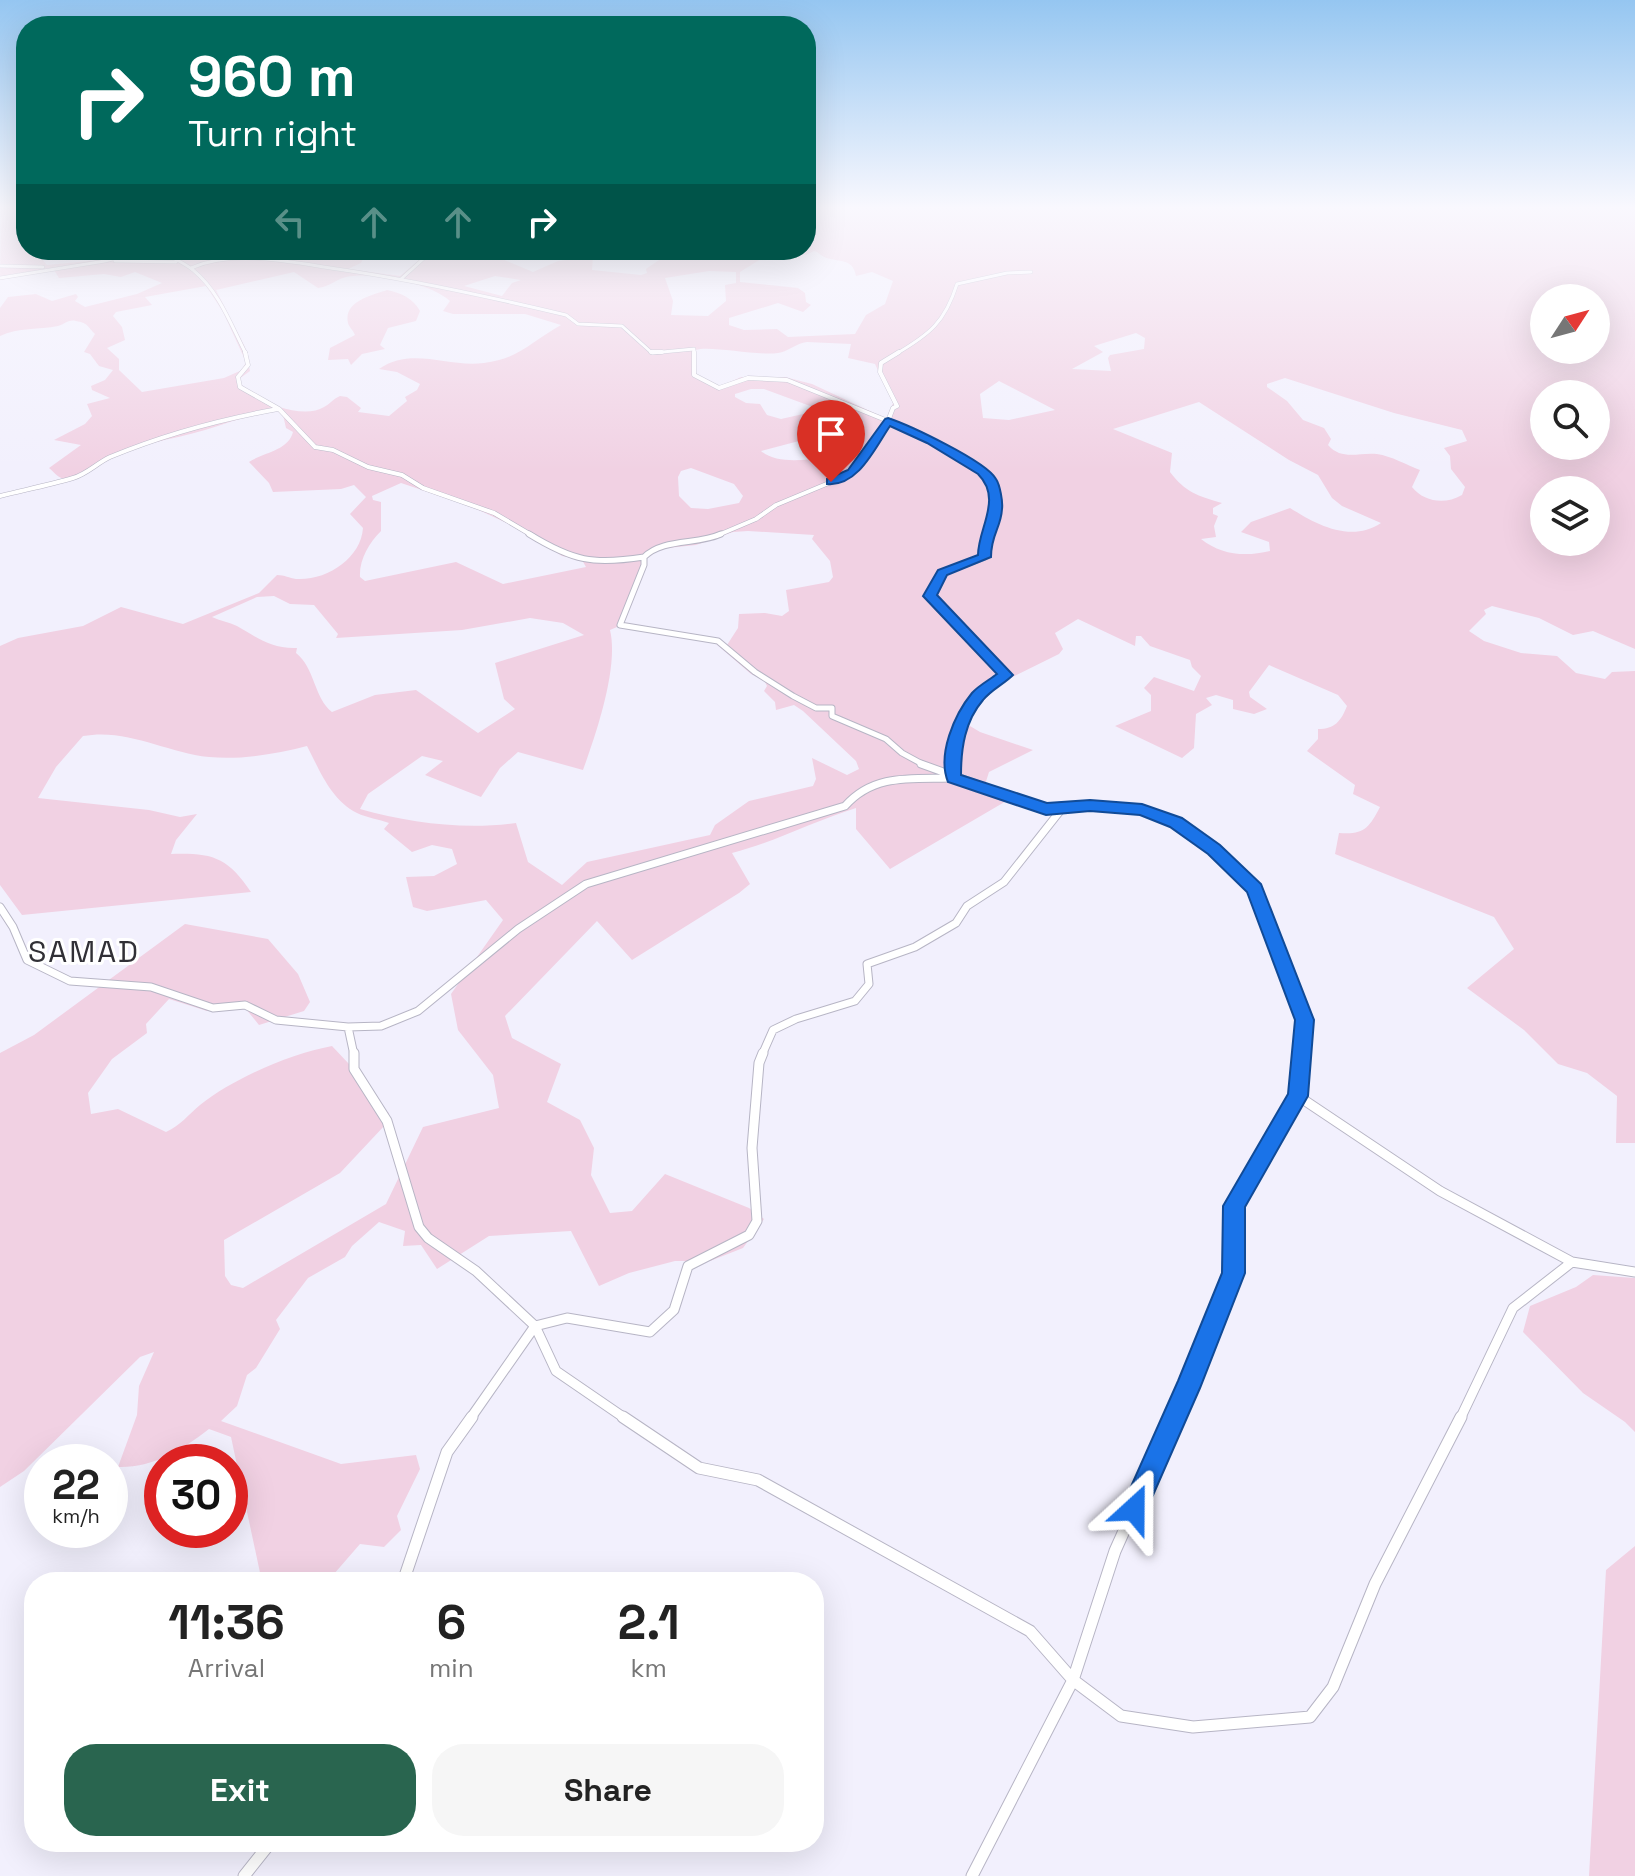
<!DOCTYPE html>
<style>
body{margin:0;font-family:"Space Grotesk",sans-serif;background:#f6f6f6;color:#222;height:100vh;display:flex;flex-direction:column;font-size:30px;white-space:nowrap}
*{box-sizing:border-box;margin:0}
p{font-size:26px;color:#767676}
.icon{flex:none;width:44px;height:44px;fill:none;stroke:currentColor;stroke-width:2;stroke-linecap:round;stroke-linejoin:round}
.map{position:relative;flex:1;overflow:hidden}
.panel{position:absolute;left:24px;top:1572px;width:800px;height:280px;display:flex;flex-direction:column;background:#fff;border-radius:32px;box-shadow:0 8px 32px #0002}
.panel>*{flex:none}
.guide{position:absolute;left:16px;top:16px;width:800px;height:244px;border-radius:32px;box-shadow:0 8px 32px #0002;background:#00695c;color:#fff;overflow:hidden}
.needle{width:52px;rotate:54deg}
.fabs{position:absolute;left:1530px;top:284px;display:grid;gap:16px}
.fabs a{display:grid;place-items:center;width:80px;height:80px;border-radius:50%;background:#fff;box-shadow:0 8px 32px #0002;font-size:40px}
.speed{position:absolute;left:24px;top:1444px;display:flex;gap:16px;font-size:40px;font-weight:700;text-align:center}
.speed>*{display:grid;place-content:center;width:104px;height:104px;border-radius:50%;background:#fff;box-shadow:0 8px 32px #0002;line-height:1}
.speed small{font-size:20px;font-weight:400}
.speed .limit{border:12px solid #d22;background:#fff;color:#111}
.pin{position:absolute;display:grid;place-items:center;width:68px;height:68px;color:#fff;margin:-82px -34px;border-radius:50% 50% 50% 0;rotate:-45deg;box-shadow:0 0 8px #0007}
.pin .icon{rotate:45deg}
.me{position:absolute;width:88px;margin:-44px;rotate:24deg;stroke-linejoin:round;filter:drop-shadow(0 0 6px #0008)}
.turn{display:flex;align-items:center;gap:28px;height:168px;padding:0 40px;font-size:36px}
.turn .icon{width:104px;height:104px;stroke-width:2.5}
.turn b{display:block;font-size:56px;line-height:68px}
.lanes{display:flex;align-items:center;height:76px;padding:0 40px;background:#0003;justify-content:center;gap:40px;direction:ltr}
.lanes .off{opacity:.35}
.eta{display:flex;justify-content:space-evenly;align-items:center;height:136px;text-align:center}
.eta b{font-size:48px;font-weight:700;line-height:56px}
.action{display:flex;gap:16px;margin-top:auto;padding:16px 40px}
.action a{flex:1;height:92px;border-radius:32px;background:#29654f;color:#fff;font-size:32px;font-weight:700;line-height:92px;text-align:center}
.action a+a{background:#f6f6f6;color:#222}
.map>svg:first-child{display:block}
.green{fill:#f1d1e3;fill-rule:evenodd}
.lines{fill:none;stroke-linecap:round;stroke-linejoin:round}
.minor-far5-casing{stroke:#b7b5c5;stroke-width:4}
.minor-far4-casing{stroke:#b7b5c5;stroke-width:5}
.minor-far3-casing{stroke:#b7b5c5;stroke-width:7}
.minor-far2-casing{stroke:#b7b5c5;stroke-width:9}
.minor-far1-casing{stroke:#b7b5c5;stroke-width:11}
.minor-casing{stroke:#b7b5c5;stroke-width:13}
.minor-far5{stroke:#fff;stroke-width:3}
.minor-far4{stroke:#fff;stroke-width:4}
.minor-far3{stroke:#fff;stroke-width:5}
.minor-far2{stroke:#fff;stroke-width:7}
.minor-far1{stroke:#fff;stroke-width:9}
.minor{stroke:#fff;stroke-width:11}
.route{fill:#1a73e8;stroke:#114b97;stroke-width:2}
.labels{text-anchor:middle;stroke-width:6;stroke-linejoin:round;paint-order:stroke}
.quarter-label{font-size:30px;letter-spacing:2px;fill:#313036;stroke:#fff}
</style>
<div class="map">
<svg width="1635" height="1876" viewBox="0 0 1635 1876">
<rect width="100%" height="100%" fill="#f2f0fd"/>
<path class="green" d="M 1,208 L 26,208 L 26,250 L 51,250 L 57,257 L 42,259 L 47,265 L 109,259 L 141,250 L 234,250 L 236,253 L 293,250 L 303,256 L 363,254 L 365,255 L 361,263 L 348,269 L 400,276 L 431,250 L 516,250 L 502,259 L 533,272 L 558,261 L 593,256 L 592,270 L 641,275 L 647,273 L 646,269 L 672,251 L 696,258 L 707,250 L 775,250 L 740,272 L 740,282 L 798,288 L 805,293 L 806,302 L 811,305 L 803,312 L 778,303 L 729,318 L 729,325 L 744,330 L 777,329 L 788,337 L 855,334 L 866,315 L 885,304 L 893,281 L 872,272 L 856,276 C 853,257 838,263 824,257 C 820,255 818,252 814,251 L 806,255 L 799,253 L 798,250 L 806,250 L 806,208 L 1635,208 L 1635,649 L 1593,631 L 1573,635 L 1539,618 L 1492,606 L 1484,610 L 1486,614 L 1469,631 L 1484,641 L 1521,653 L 1557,656 L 1576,673 L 1605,679 L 1612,672 L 1635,671 L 1635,1143 L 1616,1143 L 1617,1096 L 1587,1073 L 1558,1064 L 1524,1030 L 1467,988 L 1514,949 L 1494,917 L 1335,854 L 1339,833 C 1364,835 1369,828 1380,807 L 1353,794 L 1355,785 L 1307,751 L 1318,739 L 1318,729 C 1335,729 1341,721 1347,706 L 1338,695 L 1269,665 L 1249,692 L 1250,697 L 1267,709 L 1254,714 L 1233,709 L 1233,700 L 1216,695 L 1206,698 L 1212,705 L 1196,714 L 1194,748 L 1182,758 L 1115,726 L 1151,711 L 1151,695 L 1144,688 L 1154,677 L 1194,691 L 1201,676 L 1192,667 L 1190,660 L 1150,646 L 1141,636 L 1136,636 L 1135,646 L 1078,619 L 1055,633 L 1063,649 L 1059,654 L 998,684 L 977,703 L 965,723 L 980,732 L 1033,750 L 989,772 L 983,791 L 1008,800 L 890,869 L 856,829 L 856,808 C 814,821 775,842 732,853 L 750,884 L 739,893 L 632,960 L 597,921 L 505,1016 L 512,1038 L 561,1064 L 547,1102 L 580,1120 L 594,1148 L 591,1175 L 610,1213 L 632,1211 L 665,1174 L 749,1208 L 764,1219 L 743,1248 L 710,1261 L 675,1261 L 629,1273 L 599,1286 L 571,1231 L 489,1236 L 437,1269 L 421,1245 L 403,1246 L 405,1231 L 379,1222 L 352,1246 L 345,1257 L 308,1278 L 276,1320 L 280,1329 L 256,1368 L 247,1375 L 237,1406 L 221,1421 L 341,1464 L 416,1455 L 420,1469 L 397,1516 L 401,1530 L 384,1547 L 360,1544 L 327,1582 L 262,1582 L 231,1437 L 209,1429 C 182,1450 153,1468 118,1467 L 137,1415 L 139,1386 L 154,1352 L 140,1357 L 24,1471 L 0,1487 L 0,1053 L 34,1035 L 185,924 L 268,939 L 298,974 L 310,1002 L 304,1011 L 259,1025 L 246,1009 L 207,1011 L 169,999 L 146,1024 L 147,1033 L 112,1059 L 88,1093 L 91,1114 L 118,1109 L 166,1132 C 181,1125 188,1115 200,1105 C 234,1078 290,1054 332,1046 L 349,1064 L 363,1093 L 389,1113 L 386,1124 L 340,1173 L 224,1240 L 225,1276 L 231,1285 L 243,1288 L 386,1204 L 423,1127 L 499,1108 L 493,1075 L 458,1030 L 451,994 L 503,920 L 486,900 L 427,911 L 413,907 L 406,877 L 434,876 L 457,864 L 452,849 L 432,845 L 412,852 L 384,829 L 389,823 C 379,819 367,818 357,813 C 331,800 320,771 307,746 C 276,754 241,760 209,757 C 165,752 127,728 83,736 L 56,767 L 38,798 L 149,810 L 180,817 L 197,814 L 176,840 L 171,854 C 213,853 227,857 251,892 L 22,915 L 0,885 L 0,646 L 18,638 L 83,626 L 121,607 L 183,624 L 259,593 L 277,575 C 285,575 289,578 296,579 C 327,581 361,558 363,528 L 350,514 L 366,497 L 354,485 L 341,489 L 273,492 L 269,483 L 249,462 C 264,452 288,451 293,432 L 286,428 L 283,415 L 277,410 C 251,414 229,423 205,430 C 171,440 136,444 103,459 C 91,465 79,480 65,479 C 58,478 54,472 49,468 L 81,445 L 54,440 L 85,424 L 92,416 L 87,404 L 110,398 L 92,390 L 91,386 L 105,380 L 113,370 L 99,366 L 90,354 L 84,352 L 95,334 C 87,326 88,323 76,321 C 69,319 65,324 58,326 C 39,330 18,327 0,336 L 0,308 L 8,297 L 36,294 L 52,301 L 76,294 L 78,297 L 75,301 L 85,307 L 137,294 L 162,283 L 135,272 L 121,277 L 104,274 L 59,278 L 54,270 L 0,280 ZM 709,271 L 736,272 L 736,283 L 725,285 L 726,301 L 708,316 L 671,315 L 673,301 L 665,278 ZM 294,272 L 318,288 C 329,287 335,280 346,277 C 372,271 431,283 450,301 L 443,311 L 453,314 L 525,314 L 561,325 C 532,341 519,359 484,363 C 448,368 412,346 379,369 L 397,372 L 420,384 L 417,390 L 405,397 L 407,401 L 389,416 L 358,412 L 361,408 L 347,397 L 340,396 C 333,399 330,404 324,407 C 303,420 255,402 241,384 L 239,379 L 250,371 L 245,347 L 216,290 ZM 495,276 L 521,280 L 512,283 L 502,296 L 464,286 ZM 206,286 L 223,312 L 246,362 L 242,370 L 224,378 L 142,392 L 119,370 L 119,359 L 107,348 L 125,340 L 122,327 L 113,316 L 116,312 L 152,305 L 145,297 ZM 1544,298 L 1596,298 L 1596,350 L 1544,350 ZM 1136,333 L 1145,338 L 1144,349 L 1110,355 L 1108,358 L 1111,371 L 1072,369 L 1103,352 L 1094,346 ZM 807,342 L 851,344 L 848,358 L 875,364 L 893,403 L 887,419 L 812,384 L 785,377 L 741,377 L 719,387 L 695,375 L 696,350 C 708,345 758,356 778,353 C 788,352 796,343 807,342 ZM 1285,378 L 1394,413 L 1462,430 L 1467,441 L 1444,448 L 1450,456 L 1451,469 L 1465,487 L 1462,495 C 1445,505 1424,502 1412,487 L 1420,470 C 1407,465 1391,456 1377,454 C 1359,452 1342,461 1328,445 L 1331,439 L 1324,428 L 1303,420 L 1287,401 L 1267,387 L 1267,384 ZM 999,381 L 1055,410 L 1009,420 L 983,418 L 980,394 ZM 751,389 L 764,389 L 821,410 L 781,419 L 767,415 L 760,404 L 746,403 L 735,397 L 735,394 ZM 1544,394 L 1596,394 L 1596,446 L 1544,446 ZM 1199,402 L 1289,460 L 1318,475 L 1332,498 L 1342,506 L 1381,523 C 1351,543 1317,525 1290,508 L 1251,522 L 1241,532 L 1269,542 L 1270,551 C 1245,557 1221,555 1201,539 L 1216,537 L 1214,526 L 1218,516 L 1213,514 L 1213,508 L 1222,503 C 1198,496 1185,492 1170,472 L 1172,453 L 1113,429 ZM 814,437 L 830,446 L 822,458 C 804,460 776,464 761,451 ZM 691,468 L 734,484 L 743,496 L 739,503 L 708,509 L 691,508 L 679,496 L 678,477 L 681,471 ZM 401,483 L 470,506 L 524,531 L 562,556 L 582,560 L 586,567 L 503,584 L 456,562 L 365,581 L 360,577 C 359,560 369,543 381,531 L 381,502 L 373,500 L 372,496 ZM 1544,490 L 1596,490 L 1596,542 L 1544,542 ZM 748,531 L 814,535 L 812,539 L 830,561 L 833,577 L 829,582 L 786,590 L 789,611 L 782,616 L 765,613 L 739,614 L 738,628 L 727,645 L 720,640 L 625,625 L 623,622 L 646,566 L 647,555 L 658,549 L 696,545 L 733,532 ZM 274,596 L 290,604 L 314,605 L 338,634 L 336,638 L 462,630 L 530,618 L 563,623 L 584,635 L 495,663 L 504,699 L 515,709 L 478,733 L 416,690 L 375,695 L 332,712 C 314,698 315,668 296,653 L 297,648 C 271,649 258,638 237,626 C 229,622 220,621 212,617 L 257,597 ZM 617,627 L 714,642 L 751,674 L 764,680 L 767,686 L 764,691 L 775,702 L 776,710 L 794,705 L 803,711 L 856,761 L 859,769 L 847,775 L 812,758 L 816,779 L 813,786 L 749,801 L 715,825 L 710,835 L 587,862 L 562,885 L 528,862 L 516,823 C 464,830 410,823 360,809 L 368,794 L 422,756 L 443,761 L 425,775 L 481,797 L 500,768 L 518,752 L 583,770 C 596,734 619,667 610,630 Z
M 387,290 C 401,293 413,298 420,311 L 416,321 L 388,328 L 380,345 L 385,349 L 362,354 L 351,365 L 348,359 L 328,360 L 330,348 L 355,335 C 353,330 349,327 348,323 C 343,301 373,295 387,290 Z
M 1593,1275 L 1635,1278 L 1635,1432 L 1625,1422 L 1583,1393 L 1523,1332 L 1530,1306 L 1576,1287 Z
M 1635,1546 L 1635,1876 L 1589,1876 L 1606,1570 Z"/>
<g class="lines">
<defs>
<path id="minor-far5" d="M 161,250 C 171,258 183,262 193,270 C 219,291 231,325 246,354
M 234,255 L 258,250
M 115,261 L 176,262
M 0,266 L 43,267
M 191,268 C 235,249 290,262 337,269 C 414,280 490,297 566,315 L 578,324 L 622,326 L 652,353 L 694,349 L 694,354
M 0,278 L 105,261 L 146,250
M 401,279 L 433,250
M 896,354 C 930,334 945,322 957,284 L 1007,273 L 1031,272"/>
<path id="minor-far4" d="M 245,352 L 248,365 L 238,377 L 240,387 L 279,409 L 315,447 L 333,450 L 368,467 L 402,475 L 423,488 L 494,513 L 533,536
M 651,352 L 662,352
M 694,352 L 694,375 L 719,388 L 748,378 L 787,380 L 888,421 L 848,475 L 776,505 L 756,519 L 716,536
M 899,352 L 881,363 L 880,372 L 897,406 L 893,408 L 888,421 L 931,441 L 991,480 L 996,509 L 986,536
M 0,496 C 24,490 49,485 73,478 C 87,474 97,463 110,457 C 163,435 222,419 278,409"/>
<path id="minor-far3" d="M 529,534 C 573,561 593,565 644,557 L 644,565 L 620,625 L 718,641 L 755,672 L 793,696 L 816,708 L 832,708 L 832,716 L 886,739 L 902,753 L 926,766
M 644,557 C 663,538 697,545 721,534
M 953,766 C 955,725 975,700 1006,675 L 930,596 L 942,573 L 985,557 L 984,539 L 987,534"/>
<path id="minor-far2" d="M 921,764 L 1046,809 L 1090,806 L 1142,810 L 1176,822 L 1214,850 L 1255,889 L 1304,1020 L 1301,1055
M 0,907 L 13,927 L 27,960 L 70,981 L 151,987 L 213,1008 L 245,1005 L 276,1020 L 348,1027 L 354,1055
M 348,1027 L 381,1026 L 418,1011 L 518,929 L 586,884 L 845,806 C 874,773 912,779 953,778 L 954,764
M 762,1055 L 773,1030 L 796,1019 L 855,1001 L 869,984 L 867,964 L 915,947 L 956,923 L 967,906 L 1004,882 L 1064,806"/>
<path id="minor-far1" d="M 354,1053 L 354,1069 L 387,1121 L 419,1227 L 428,1238 L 476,1271 L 535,1326 L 556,1371 L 626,1419
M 1298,1096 L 1440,1191 L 1572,1262
M 470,1419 L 535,1326 L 567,1318 L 650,1332 L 674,1310 L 688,1266 L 749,1235 L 757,1221 L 752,1148 L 759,1063 L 763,1053
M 1174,1419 L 1233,1273 L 1234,1206 L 1298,1096 L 1301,1053
M 1460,1419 L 1513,1308 L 1572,1262 L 1635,1272"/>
<path id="minor" d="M 623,1417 L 699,1468 L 758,1480 L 1030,1631 L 1073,1680 L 1121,1716 L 1193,1727 L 1310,1717 L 1333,1687 L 1375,1584 L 1461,1417
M 403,1582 L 447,1452 L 472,1417
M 244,1876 L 271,1842
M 972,1876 L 1073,1680 L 1115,1551 L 1175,1417"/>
</defs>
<use href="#minor-far5" class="minor-far5-casing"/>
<use href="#minor-far4" class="minor-far4-casing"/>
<use href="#minor-far3" class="minor-far3-casing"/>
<use href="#minor-far2" class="minor-far2-casing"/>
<use href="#minor-far1" class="minor-far1-casing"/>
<use href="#minor" class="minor-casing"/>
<use href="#minor-far5" class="minor-far5"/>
<use href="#minor-far4" class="minor-far4"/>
<use href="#minor-far3" class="minor-far3"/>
<use href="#minor-far2" class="minor-far2"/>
<use href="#minor-far1" class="minor-far1"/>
<use href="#minor" class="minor"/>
</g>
<linearGradient id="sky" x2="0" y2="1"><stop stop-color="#95c6f1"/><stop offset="0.44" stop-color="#f9f8fe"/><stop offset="1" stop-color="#f9f8fe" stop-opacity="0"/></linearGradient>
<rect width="1635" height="471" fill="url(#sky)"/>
<path class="route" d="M 888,418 C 909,425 986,461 996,479 C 1000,485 1003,502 1002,509 C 1001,528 991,534 991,557 L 947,575 L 937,595 L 1013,675 C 1004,684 991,690 983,700 C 965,721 961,748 961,775 L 1047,803 L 1090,800 L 1142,804 L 1182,818 L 1220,845 L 1261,884 L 1314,1020 L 1308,1096 L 1245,1207 L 1245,1273 L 1200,1388 L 1143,1518 L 1134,1522 L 1125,1518 L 1121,1509 L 1178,1381 L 1222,1273 L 1223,1206 L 1288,1094 L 1295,1020 L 1247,892 L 1208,854 L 1170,827 L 1140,815 L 1090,811 L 1046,815 L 948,782 C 937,755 954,715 972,693 C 978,686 989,680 997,674 L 923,596 L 938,570 L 978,555 C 978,528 1003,499 978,474 L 927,443 L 890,426 C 875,448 858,487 827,484 L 827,479 L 848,470 L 885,419 Z"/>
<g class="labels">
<g class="quarter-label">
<text x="84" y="962">SAMAD</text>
</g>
</g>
</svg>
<div class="fabs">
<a><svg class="needle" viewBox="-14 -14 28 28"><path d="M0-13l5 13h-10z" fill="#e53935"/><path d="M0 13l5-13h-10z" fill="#767676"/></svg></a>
<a><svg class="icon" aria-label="search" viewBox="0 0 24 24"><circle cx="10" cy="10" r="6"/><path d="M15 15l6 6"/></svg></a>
<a><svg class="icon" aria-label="layers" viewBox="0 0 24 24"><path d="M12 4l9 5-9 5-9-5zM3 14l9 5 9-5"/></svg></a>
</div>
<div class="speed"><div>22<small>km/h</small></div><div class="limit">30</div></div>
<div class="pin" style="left:831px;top:482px;background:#d93025"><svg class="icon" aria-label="arrive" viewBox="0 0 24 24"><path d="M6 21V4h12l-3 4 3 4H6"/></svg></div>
<svg class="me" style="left:1134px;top:1509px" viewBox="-20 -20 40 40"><path d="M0-17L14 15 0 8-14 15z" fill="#1a73e8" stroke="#fff" stroke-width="4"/></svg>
<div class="guide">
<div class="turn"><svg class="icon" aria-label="right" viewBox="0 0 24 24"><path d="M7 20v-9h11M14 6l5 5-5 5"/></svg><div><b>960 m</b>Turn right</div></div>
<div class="lanes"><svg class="icon off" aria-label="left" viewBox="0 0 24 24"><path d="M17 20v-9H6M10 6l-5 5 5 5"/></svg><svg class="icon off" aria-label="ahead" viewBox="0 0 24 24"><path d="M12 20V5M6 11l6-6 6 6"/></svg><svg class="icon off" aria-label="ahead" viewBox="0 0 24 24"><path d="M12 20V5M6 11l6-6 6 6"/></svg><svg class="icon" aria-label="right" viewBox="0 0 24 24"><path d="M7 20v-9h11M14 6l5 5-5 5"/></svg></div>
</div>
<section class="panel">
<div class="eta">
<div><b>11:36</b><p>Arrival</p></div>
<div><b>6</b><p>min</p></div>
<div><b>2.1</b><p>km</p></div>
</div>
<div class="action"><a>Exit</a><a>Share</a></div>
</section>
</div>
